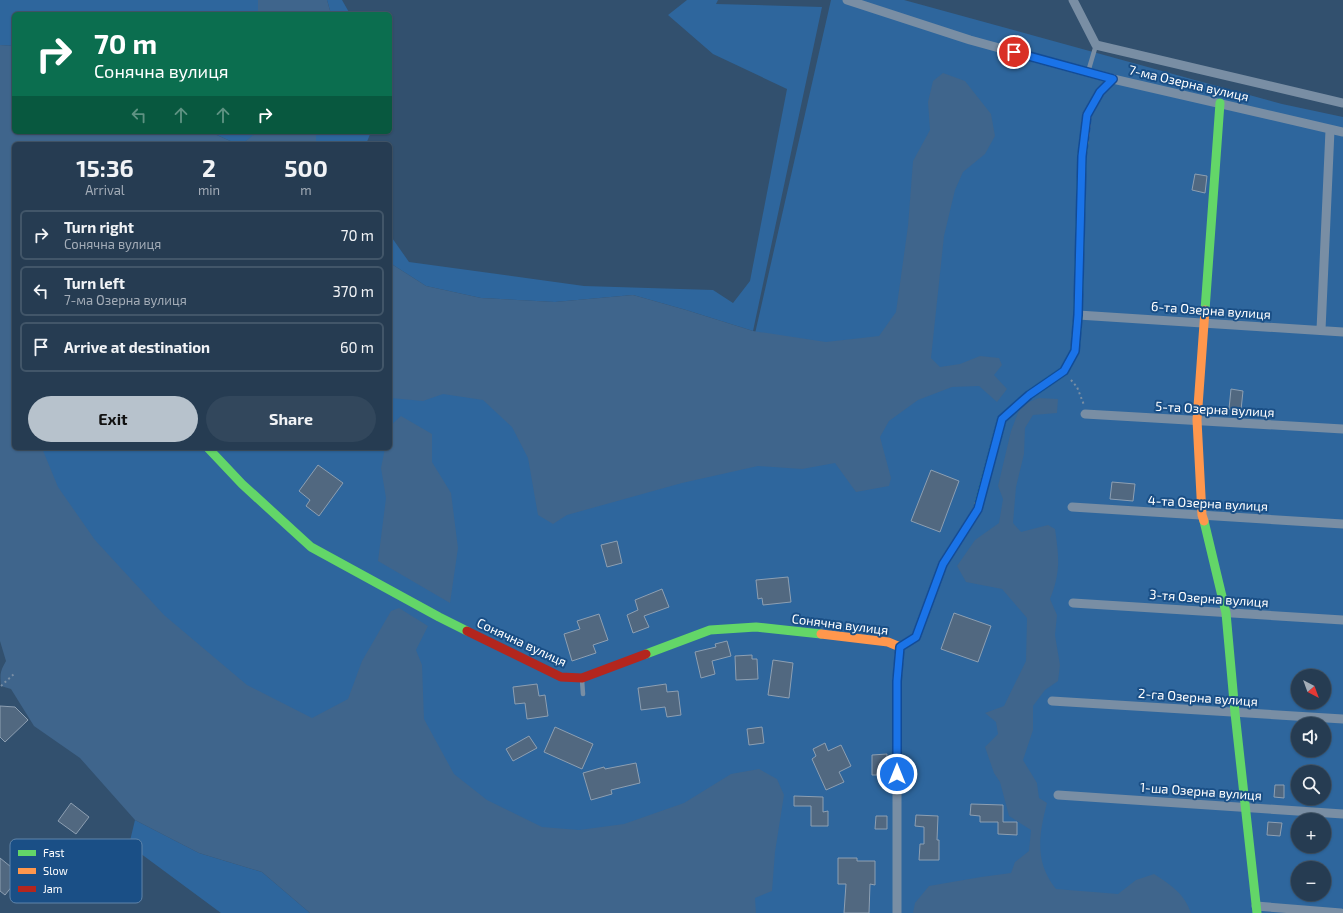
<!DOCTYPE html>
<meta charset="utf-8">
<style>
body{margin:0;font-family:"Exo 2",sans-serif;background:#32475c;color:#f1f3f6;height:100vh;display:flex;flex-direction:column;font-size:15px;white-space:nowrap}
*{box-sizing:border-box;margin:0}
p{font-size:13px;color:#a4adb8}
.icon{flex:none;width:22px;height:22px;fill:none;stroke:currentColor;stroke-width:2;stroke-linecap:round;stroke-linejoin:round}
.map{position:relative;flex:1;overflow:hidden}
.panel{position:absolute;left:12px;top:142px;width:380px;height:308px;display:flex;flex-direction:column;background:#263c52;border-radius:6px;box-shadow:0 1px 3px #0004,0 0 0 1px #425669}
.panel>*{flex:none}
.guide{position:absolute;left:12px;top:12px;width:380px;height:122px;border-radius:6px;box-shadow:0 1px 3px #0004,0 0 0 1px #425669;background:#0b6e4f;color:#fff;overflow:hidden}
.needle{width:26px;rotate:139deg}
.buttons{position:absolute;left:1291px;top:669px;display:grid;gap:8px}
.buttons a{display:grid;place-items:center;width:40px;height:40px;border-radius:50%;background:#263c52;box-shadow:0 1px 3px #0004,0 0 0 1px #425669;font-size:20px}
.pin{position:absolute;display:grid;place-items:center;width:34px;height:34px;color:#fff;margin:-17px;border:2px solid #fff;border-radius:50%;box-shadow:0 1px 4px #0007}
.me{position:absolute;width:44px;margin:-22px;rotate:0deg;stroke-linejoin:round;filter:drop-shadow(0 0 3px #0008)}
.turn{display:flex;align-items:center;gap:14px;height:84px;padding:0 16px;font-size:18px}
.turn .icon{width:52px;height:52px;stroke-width:2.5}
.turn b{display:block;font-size:28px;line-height:34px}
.lanes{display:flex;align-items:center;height:38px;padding:0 16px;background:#0003;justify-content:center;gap:20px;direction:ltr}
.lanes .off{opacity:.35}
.eta{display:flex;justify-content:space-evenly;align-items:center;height:68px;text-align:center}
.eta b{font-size:24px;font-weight:700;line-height:28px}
.cta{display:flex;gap:8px;margin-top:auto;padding:8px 16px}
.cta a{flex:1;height:46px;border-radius:24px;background:#b7c2cc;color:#111;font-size:16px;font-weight:700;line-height:46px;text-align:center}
.cta a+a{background:#32475c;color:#f1f3f6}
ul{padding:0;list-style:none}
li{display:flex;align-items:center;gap:12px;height:50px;margin:0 8px 6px;padding:0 8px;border:2px solid #425669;border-radius:6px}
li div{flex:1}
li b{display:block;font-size:15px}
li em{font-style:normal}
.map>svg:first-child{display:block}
.green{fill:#2e669d;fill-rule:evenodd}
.water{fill:#3f658c}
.building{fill:#516880;stroke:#8d9fb2}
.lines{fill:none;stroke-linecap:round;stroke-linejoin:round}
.path{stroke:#798ea4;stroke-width:2;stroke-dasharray:2 3;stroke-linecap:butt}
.lane{stroke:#798ea4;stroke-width:4.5}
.street{stroke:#798ea4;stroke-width:9}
.fast{stroke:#63d668;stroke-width:9}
.slow{stroke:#ff974d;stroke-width:9}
.jam{stroke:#b3261e;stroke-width:9}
.route-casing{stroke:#114b97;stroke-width:10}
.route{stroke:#1a73e8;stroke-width:7}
.labels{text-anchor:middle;stroke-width:4;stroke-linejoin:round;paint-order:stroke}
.street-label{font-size:13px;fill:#fff;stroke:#1a4f86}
.key{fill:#1a4f86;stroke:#5f84aa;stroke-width:1}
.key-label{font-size:11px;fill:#fff}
</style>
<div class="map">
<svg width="1343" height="913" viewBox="0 0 1343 913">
<rect width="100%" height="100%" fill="#32506e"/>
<path class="green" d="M 0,0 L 258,0 L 258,14 L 14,14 L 14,46 L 0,45 Z
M 327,0 L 342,0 L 350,14 L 331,14 Z
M 687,0 L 718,0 L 716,4 L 822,7 L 753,331 L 686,310 L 633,295 L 555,302 L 481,298 L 426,286 L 390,263 L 390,235 L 409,262 L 584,286 L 713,290 L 733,303 L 750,281 L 787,89 L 713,54 L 668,15 Z
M 831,0 L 904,0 L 1282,104 L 1343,117 L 1343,913 L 579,913 L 220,705 L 16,448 L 390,448 L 390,283 L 751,351 ZM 1298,676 L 1324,676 L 1324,702 L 1298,702 ZM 1298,724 L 1324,724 L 1324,750 L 1298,750 ZM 1298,772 L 1324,772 L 1324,798 L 1298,798 ZM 1298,820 L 1324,820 L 1324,846 L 1298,846 ZM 1298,868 L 1324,868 L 1324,894 L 1298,894 Z
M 210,132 L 257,132 L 257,133 L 242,144 L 237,144 Z
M 316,132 L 371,132 L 366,144 L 316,144 Z
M 135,820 L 199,853 L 262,872 L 310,913 L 221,913 L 129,845 Z"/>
<path class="water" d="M 258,0 L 327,0 L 331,14 L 258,14 Z
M 0,45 L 14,46 L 14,132 L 210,132 L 237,144 L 14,144 L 14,448 L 42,448 L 58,487 L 95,540 L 164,615 L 247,685 L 312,718 L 348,699 L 362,661 L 391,611 L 399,608 L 428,626 L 416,650 L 422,665 L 424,719 L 454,774 L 487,800 L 542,827 L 579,830 L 624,824 L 684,803 L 731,774 L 759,769 L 777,779 L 784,795 L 775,852 L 772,891 L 755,898 L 756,913 L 310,913 L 262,872 L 199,853 L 135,820 L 80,758 L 34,726 L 11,689 L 1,686 C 0,673 0,672 6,661 L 0,641 Z
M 943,73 L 965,81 L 991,114 L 995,136 L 985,154 L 963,172 L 955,190 L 944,236 L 931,358 L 940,367 L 960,364 L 980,356 L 999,358 L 1002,365 L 994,375 L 1007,389 L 997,402 L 979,386 L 952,387 L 918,400 L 889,421 L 880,437 L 891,478 L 889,486 L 856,492 L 835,463 L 802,469 L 758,466 L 682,483 L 567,515 L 553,524 L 538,515 L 528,458 L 512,427 L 483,400 L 443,394 L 423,401 L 390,398 L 390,263 L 426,286 L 481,298 L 555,302 L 633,295 L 686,310 L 753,331 L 826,342 L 879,336 L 896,312 L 908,226 L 913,161 L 930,130 L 928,102 L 933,81 Z
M 257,132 L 316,132 L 316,144 L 242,144 Z
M 1039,398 L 1058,399 L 1057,413 L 1033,415 L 1025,428 L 1024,454 L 1016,487 L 1013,523 L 1021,532 L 1048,525 L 1055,529 C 1059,557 1061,572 1050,599 L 1057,615 L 1055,635 L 1060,665 L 1058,681 L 1045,690 L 1033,706 L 1033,730 L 1023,760 L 1037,783 L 1039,798 L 1047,803 C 1039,834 1034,862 1056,889 L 1118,894 L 1136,880 L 1154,874 C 1171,885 1184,893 1191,913 L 913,913 L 915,903 L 929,886 L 981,877 L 1011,873 L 1015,862 L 1029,851 L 1031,830 L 1009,816 L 1000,782 L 994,773 L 985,747 L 998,734 L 996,722 L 985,713 L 1004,706 L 1026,661 L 1027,618 L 1002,589 L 966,582 L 957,566 L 975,540 L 999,523 L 1003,499 L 998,486 L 1011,431 L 1021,405 Z
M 401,416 L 432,434 L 432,462 L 451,493 L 458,548 L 450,603 L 378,561 L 386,498 L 381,468 L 385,448 L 390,448 L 390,426 Z"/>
<path class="building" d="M 1195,174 L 1207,176 L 1205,193 L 1192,190 Z
M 1231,389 L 1243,391 L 1241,410 L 1229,409 Z
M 318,465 L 343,483 L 319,516 L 306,506 L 310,500 L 299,491 Z
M 931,470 L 959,481 L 940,532 L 911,521 Z
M 1112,482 L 1135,484 L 1133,501 L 1110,499 Z
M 617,541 L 622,563 L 607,567 L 601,545 Z
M 788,577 L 791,602 L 763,605 L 762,598 L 758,599 L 756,580 Z
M 662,589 L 669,607 L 644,616 L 649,627 L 633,633 L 627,615 L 638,610 L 635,600 Z
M 954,613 L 991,626 L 978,662 L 941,649 Z
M 599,614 L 608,640 L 593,645 L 596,653 L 572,661 L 564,634 L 580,629 L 577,621 Z
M 727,641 L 731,656 L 712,661 L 715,674 L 701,678 L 695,652 L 716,647 L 715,644 Z
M 752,655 L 752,659 L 757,659 L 758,679 L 736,680 L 735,656 Z
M 773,660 L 793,663 L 789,698 L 768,695 Z
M 537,684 L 539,696 L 545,695 L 548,716 L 527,719 L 525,703 L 515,704 L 513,687 Z
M 666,684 L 667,692 L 678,691 L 681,715 L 667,717 L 665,707 L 641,710 L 638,688 Z
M 0,706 L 15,707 L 28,720 L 5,742 L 0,737 Z
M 555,727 L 593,744 L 582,769 L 544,752 Z
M 762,727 L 764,743 L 749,745 L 747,729 Z
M 529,736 L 537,748 L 513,761 L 506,749 Z
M 825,743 L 828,751 L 841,745 L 851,766 L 839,772 L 844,782 L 826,790 L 812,759 L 816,756 L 813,749 Z
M 887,754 L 887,775 L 872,775 L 872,755 Z
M 636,763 L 640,783 L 611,790 L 612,794 L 591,800 L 583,773 L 604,767 L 605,769 Z
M 1275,785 L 1284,785 L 1284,798 L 1274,797 Z
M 794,796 L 823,797 L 823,812 L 828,811 L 828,826 L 811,826 L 811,806 L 794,806 Z
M 71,803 L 89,817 L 76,834 L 58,821 Z
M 971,804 L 1003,805 L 1003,822 L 1017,822 L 1017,835 L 998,834 L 998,822 L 980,822 L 980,816 L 970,815 Z
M 916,815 L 938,816 L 937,840 L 939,840 L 939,860 L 919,860 L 920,844 L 924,844 L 924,827 L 915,826 Z
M 876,816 L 887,816 L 887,829 L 875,829 Z
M 1268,822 L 1282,823 L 1280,836 L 1267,835 Z
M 0,858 L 21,875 L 5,895 L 0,891 Z
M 838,858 L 857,858 L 857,861 L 875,861 L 875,885 L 870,884 L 869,913 L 844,913 L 846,884 L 838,884 Z"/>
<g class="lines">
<path class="path" d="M 1071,380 L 1077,387 L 1084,405
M 1,686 L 15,673"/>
<path class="lane" d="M 1088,72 L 1096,45
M 582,680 L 583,694"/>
<path class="street" d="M 847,0 L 970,40 L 1113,79 L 1343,132
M 1073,0 L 1096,45 L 1343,103
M 1078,315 L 1343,332
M 1321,330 L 1330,130
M 1085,414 L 1343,429
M 1072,507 L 1343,524
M 1073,603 L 1343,620
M 1052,701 L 1343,719
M 1058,795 L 1343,814
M 1256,906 L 1341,913
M 897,913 L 897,681 L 900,647"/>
<path class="fast" d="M 1205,310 L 1220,103
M 208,448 L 242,484 L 311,547 L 439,617 L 467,631
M 979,504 L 1002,419 L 1029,395 L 1064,371 L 1075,351 L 1078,315 L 1082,156 L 1084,142
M 1204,521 L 1226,613 L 1235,713 L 1257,913
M 646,654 L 710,630 L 756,627 L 821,634"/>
<path class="slow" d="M 1084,142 L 1087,115 L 1100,92 L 1113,79
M 1204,521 L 1202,515 L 1197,420 L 1205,310
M 821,634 L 888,642 L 900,647 L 916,637 L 943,564 L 978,509 L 979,504"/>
<path class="jam" d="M 467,631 L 561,677 L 582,678 L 646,654"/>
</g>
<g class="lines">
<defs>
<path id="route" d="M 897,774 L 897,681 L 900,647 L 916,637 L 943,564 L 978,509 L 1002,419 L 1029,395 L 1064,371 L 1075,351 L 1078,315 L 1082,156 L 1087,115 L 1100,92 L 1113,79 L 1014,52"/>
</defs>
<use href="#route" class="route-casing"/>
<use href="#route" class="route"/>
</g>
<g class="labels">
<g class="street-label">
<text transform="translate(1189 83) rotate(13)" y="5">7-ма Озерна вулиця</text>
<text transform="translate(1211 310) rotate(4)" y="5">6-та Озерна вулиця</text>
<text transform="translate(1215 409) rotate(3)" y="5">5-та Озерна вулиця</text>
<text transform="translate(1208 503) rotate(3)" y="5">4-та Озерна вулиця</text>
<text transform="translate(1209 598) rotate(4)" y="5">3-тя Озерна вулиця</text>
<text transform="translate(840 624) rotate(7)" y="5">Сонячна вулиця</text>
<text transform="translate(522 642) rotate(25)" y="5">Сонячна вулиця</text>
<text transform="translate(1198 697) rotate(4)" y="5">2-га Озерна вулиця</text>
<text transform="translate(1201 791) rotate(4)" y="5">1-ша Озерна вулиця</text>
</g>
</g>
<rect x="10" y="839" width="132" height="64" rx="6" class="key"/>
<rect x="18" y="850" width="18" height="6" fill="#63d668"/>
<rect x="18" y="868" width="18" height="6" fill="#ff974d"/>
<rect x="18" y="886" width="18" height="6" fill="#b3261e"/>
<g class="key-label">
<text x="43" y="857">Fast</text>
<text x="43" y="875">Slow</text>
<text x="43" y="893">Jam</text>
</g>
</svg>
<div class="buttons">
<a><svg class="needle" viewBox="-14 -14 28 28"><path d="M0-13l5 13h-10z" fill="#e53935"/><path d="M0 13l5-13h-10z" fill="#a4adb8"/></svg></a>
<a><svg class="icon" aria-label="sound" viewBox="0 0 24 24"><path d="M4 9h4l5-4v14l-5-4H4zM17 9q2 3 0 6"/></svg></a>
<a><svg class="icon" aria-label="search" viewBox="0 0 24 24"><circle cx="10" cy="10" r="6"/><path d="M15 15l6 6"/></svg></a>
<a>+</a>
<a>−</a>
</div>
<div class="pin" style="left:1014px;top:52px;background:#d93025"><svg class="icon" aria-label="arrive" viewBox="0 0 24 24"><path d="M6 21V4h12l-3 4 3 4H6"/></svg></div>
<svg class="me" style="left:897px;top:774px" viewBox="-20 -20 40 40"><circle r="17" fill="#1a73e8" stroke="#fff" stroke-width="3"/><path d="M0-11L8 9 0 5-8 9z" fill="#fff"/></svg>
<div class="guide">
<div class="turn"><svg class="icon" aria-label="right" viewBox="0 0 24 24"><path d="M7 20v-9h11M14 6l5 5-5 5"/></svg><div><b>70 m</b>Сонячна вулиця</div></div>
<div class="lanes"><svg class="icon off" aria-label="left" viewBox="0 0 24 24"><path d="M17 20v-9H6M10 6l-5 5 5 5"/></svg><svg class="icon off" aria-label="ahead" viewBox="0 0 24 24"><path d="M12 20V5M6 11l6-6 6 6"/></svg><svg class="icon off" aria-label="ahead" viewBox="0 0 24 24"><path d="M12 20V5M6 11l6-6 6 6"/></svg><svg class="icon" aria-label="right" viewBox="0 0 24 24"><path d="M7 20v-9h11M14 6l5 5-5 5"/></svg></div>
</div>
<section class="panel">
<div class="eta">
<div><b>15:36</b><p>Arrival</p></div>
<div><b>2</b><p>min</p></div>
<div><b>500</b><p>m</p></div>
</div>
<ul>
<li><svg class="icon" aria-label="right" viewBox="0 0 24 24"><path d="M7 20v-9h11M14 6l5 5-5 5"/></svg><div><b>Turn right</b><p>Сонячна вулиця</p></div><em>70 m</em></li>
<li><svg class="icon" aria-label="left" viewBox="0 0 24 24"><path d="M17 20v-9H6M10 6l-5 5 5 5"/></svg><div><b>Turn left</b><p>7-ма Озерна вулиця</p></div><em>370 m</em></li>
<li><svg class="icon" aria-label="arrive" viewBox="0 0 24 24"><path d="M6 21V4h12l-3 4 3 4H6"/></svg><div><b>Arrive at destination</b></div><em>60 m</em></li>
</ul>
<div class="cta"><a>Exit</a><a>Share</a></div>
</section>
</div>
